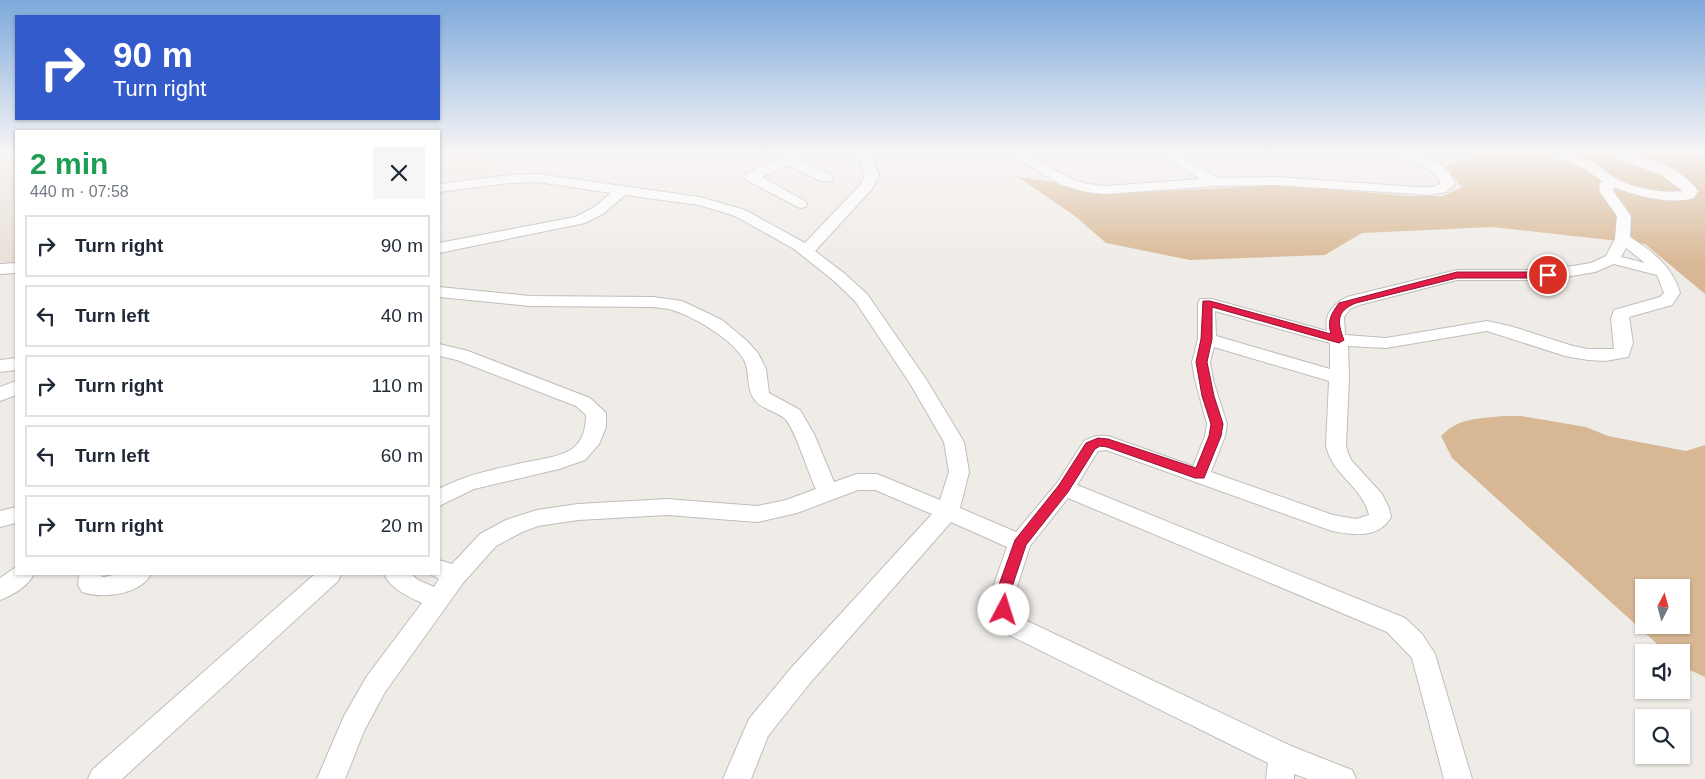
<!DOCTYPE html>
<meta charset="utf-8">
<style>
body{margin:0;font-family:Arial,sans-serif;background:#f6f6f7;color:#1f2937;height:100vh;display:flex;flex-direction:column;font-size:19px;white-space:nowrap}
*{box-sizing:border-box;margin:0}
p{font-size:16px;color:#747a83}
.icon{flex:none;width:28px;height:28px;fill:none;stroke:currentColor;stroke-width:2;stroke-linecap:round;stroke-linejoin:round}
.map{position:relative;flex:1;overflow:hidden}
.details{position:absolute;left:15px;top:130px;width:425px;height:445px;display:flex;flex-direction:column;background:#fff;border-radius:0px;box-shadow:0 1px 4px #0004}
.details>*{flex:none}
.hud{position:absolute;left:15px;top:15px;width:425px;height:105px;border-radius:0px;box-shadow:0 1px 4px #0004;background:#335bcc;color:#fff;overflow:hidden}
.needle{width:32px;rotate:6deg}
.controls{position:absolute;left:1635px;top:579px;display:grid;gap:10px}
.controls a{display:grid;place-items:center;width:55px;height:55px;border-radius:0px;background:#fff;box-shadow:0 1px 4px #0004;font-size:25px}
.pin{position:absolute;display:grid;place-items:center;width:42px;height:42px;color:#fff;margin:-21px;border:2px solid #fff;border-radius:50%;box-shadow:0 1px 5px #0007}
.me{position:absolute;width:55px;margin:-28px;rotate:5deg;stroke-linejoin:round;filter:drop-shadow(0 0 4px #0008)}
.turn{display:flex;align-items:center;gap:18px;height:105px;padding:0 15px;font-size:22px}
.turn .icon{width:65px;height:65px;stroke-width:2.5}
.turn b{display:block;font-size:35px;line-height:42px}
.round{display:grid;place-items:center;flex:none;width:52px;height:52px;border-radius:0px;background:#f6f6f7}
.summary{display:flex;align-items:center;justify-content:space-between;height:85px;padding:0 15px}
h1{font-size:30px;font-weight:800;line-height:38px;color:#1e9e55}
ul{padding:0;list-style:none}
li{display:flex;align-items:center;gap:15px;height:62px;margin:0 10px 8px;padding:0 5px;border:2px solid #e0e1e3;border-radius:0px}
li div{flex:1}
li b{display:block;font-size:19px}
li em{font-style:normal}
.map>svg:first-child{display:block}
.built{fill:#e8e0d6}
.green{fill:#d8b894;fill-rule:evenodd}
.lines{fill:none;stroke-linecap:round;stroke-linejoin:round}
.minor-casing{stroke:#c0bdba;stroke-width:2}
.minor{fill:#fff;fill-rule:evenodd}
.route{fill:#e11d48;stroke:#92132f}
</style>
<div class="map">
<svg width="1705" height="779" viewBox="0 0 1705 779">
<rect width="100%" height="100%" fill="#efece8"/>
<path class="built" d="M 439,153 L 483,153 L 491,160 L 496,171 L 439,179 Z
M 16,158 L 16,262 L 0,262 L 0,163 Z"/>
<path class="green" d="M 1503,153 L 1705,153 L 1705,294 L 1645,244 L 1492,227 L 1362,233 L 1325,255 L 1190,260 L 1106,243 L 1075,216 L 1018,177 L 1055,182 L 1082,191 L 1105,194 L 1280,185 L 1409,196 L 1443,196 L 1462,187 L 1445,167 L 1482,155 Z
M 1503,416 L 1521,416 L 1586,427 L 1608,436 L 1686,451 L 1705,445 L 1705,677 L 1681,666 L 1681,652 L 1666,652 L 1452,458 L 1441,436 C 1460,417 1477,419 1503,416 ZM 1644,588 L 1681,588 L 1681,625 L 1644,625 Z"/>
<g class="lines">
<defs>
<path id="minor" d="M 789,153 L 807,153 L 798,160 L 831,175 L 833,178 L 831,181 L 821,181 L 787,165 L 762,177 L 805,201 L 807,204 L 805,207 L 800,208 L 746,180 L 744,177 L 746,174 Z
M 857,153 L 870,153 L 879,175 L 872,189 L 815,251 L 845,274 L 867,294 L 926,379 L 964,442 L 969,472 L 960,508 L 1016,532 L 1057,483 L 1084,441 C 1093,436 1098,435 1108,436 L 1193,466 L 1205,436 L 1207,424 L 1195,380 L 1192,362 L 1198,339 L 1198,303 L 1200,299 L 1212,299 L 1327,331 C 1324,314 1332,305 1347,297 L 1457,270 L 1548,270 L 1591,263 L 1606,256 L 1615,239 L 1617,216 L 1600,192 L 1599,185 L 1602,181 L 1585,169 L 1548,156 L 1547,153 C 1563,153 1581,155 1596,164 C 1603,168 1608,174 1615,178 C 1634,188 1662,194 1683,191 L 1660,174 L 1607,156 L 1606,153 C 1637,153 1678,163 1698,191 L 1694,198 C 1667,205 1639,196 1613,187 L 1614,192 L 1631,216 L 1630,237 C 1652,251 1673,267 1680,293 L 1672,305 L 1629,317 L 1633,343 L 1628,357 L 1605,361 L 1588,360 L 1565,356 L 1487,331 L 1386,348 L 1348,346 L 1349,378 L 1346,445 L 1348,453 L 1351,460 L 1382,494 L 1389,508 L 1391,517 C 1379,539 1353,535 1332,531 L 1106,450 L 1098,451 L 1077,485 L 1405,618 L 1422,634 L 1435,654 L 1472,779 L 1444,779 L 1412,658 L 1387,632 L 1068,498 L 1030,546 L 1015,593 L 1016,608 L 1023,619 L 1291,746 L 1352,770 L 1356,779 L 1308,779 L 1294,774 L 1294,779 L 1266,779 L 1268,763 L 1005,633 L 992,610 L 991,593 L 1007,547 L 951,522 L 810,683 L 768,736 L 751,779 L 723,779 L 749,719 L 792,667 L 932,514 L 875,490 L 858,490 L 797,513 L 757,522 L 667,515 L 578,520 L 538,526 L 522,532 L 496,546 L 463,583 L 385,692 L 364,731 L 345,779 L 317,779 L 344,716 L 367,676 L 422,603 C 407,596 391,589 384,574 L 411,574 L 418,580 L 434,587 L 439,579 L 430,574 L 439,574 L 439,560 L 452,564 L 480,534 L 506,520 L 537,510 L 578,504 L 667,499 L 757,506 L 786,500 L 816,489 C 808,473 795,428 785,419 C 777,411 760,409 754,399 C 746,387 750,374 745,362 C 736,341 693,316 672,310 C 666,308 659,308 653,307 L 530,306 L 439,297 L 439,287 L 530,296 L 653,297 L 682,301 L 722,320 L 747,341 L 758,353 L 766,369 L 769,393 L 800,410 L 814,434 L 834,482 L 857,474 L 877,474 L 940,500 L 949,472 L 944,442 L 911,385 L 855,301 L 833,280 L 794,249 L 735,216 L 699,205 L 625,195 L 603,214 L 585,223 L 439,253 L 439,243 L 575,217 L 593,208 L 611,193 L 538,182 L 510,183 L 439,192 L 439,184 L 510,175 L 538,174 L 700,197 L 745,210 L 805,243 L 861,184 L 865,175 ZM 1626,248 L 1645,263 L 1621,257 ZM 1614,264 L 1657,275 L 1664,293 L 1660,297 L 1614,310 L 1611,319 L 1614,349 L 1588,349 L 1573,346 L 1510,326 L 1487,321 L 1386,338 L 1345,335 L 1344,317 L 1350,309 L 1359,305 L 1457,280 L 1548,280 L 1595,272 ZM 1215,311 L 1330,343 L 1330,369 L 1216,336 ZM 1214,347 L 1329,381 L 1326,445 C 1331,474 1363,487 1369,515 L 1356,519 L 1333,515 L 1211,472 L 1225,436 L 1227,424 L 1213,380 L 1210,362 Z
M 1008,153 L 1025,153 L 1072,179 L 1088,184 L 1105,186 L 1200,179 L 1157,153 L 1174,153 L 1219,178 L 1276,177 L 1417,187 L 1434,187 L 1441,183 C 1427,156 1388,158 1361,158 C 1354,157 1344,159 1339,153 C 1369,153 1425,146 1447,170 C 1451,174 1453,180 1455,184 L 1446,192 L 1430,195 L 1276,185 L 1216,186 L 1105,194 L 1086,192 L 1062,185 Z
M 16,263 L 16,273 L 0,274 L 0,264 Z
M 439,344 L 468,351 L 590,398 L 606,413 L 606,427 L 599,444 L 585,460 L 559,469 L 474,489 L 439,506 L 439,489 C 467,474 496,469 527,462 C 541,459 560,457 572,449 C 583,441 586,428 586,415 L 576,406 L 457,360 L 439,356 Z
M 16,358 L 16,370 L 0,372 L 0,360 Z
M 16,381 L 16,395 L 0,401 L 0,387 Z
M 16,507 L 16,523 L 0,527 L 0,511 Z
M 16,567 L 16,574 L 34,574 C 28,586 13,595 0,600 L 0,578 Z
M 79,574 L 101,574 L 102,577 L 104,577 L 119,574 L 151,574 C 140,595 102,599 82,592 L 78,585 Z
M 315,574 L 341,574 L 338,581 L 122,779 L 88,779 L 92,770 Z"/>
</defs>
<use href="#minor" class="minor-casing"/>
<use href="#minor" class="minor"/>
</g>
<linearGradient id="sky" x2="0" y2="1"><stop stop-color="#7da8db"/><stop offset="0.58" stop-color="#f8f6f5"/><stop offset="1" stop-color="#f8f6f5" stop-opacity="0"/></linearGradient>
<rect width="1705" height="263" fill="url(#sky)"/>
<path class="route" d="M 1457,272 L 1548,272 L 1552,275 L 1548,278 L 1457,278 L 1356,303 C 1336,311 1337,322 1344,340 L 1339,343 L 1212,307 L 1212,339 L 1207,362 L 1214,396 L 1223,424 L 1221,436 L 1204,478 L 1195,478 L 1107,447 L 1100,446 L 1095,449 L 1068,492 L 1026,545 L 1010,593 L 1011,610 L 1009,614 L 1004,616 L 999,614 L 997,610 L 996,593 L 1015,540 L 1059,485 L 1086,443 L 1098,438 L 1108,439 L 1196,468 L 1209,436 L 1211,424 L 1202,396 L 1196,362 L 1201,339 L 1203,301 L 1210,301 L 1331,334 C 1327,321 1331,314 1339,303 Z"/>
</svg>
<div class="controls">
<a><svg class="needle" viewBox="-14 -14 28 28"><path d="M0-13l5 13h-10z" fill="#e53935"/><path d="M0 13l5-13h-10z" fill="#747a83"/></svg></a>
<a><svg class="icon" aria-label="sound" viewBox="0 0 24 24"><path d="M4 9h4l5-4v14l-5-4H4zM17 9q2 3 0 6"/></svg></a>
<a><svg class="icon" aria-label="search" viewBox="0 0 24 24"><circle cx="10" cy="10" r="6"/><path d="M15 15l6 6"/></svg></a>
</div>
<div class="pin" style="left:1548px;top:275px;background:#d93025"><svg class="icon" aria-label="arrive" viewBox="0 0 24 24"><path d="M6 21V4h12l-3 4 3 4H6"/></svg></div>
<svg class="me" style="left:1004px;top:610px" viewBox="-20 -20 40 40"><circle r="19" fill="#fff"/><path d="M0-13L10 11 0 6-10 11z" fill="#e11d48"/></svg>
<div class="hud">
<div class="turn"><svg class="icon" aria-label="right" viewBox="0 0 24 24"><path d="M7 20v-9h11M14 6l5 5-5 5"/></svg><div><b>90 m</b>Turn right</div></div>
</div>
<section class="details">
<div class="summary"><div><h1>2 min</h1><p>440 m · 07:58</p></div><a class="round"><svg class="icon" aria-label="close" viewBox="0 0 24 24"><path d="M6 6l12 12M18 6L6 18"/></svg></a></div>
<ul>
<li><svg class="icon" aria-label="right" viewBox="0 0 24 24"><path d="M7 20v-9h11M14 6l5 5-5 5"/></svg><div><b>Turn right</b></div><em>90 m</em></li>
<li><svg class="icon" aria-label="left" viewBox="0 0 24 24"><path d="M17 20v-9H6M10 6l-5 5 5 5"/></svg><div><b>Turn left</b></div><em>40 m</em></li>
<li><svg class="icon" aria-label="right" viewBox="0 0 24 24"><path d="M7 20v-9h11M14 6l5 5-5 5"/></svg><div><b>Turn right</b></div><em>110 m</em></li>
<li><svg class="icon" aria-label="left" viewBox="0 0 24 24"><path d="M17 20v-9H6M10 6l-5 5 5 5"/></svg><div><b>Turn left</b></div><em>60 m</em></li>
<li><svg class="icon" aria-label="right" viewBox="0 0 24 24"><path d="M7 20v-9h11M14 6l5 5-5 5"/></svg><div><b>Turn right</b></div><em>20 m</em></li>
</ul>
</section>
</div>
